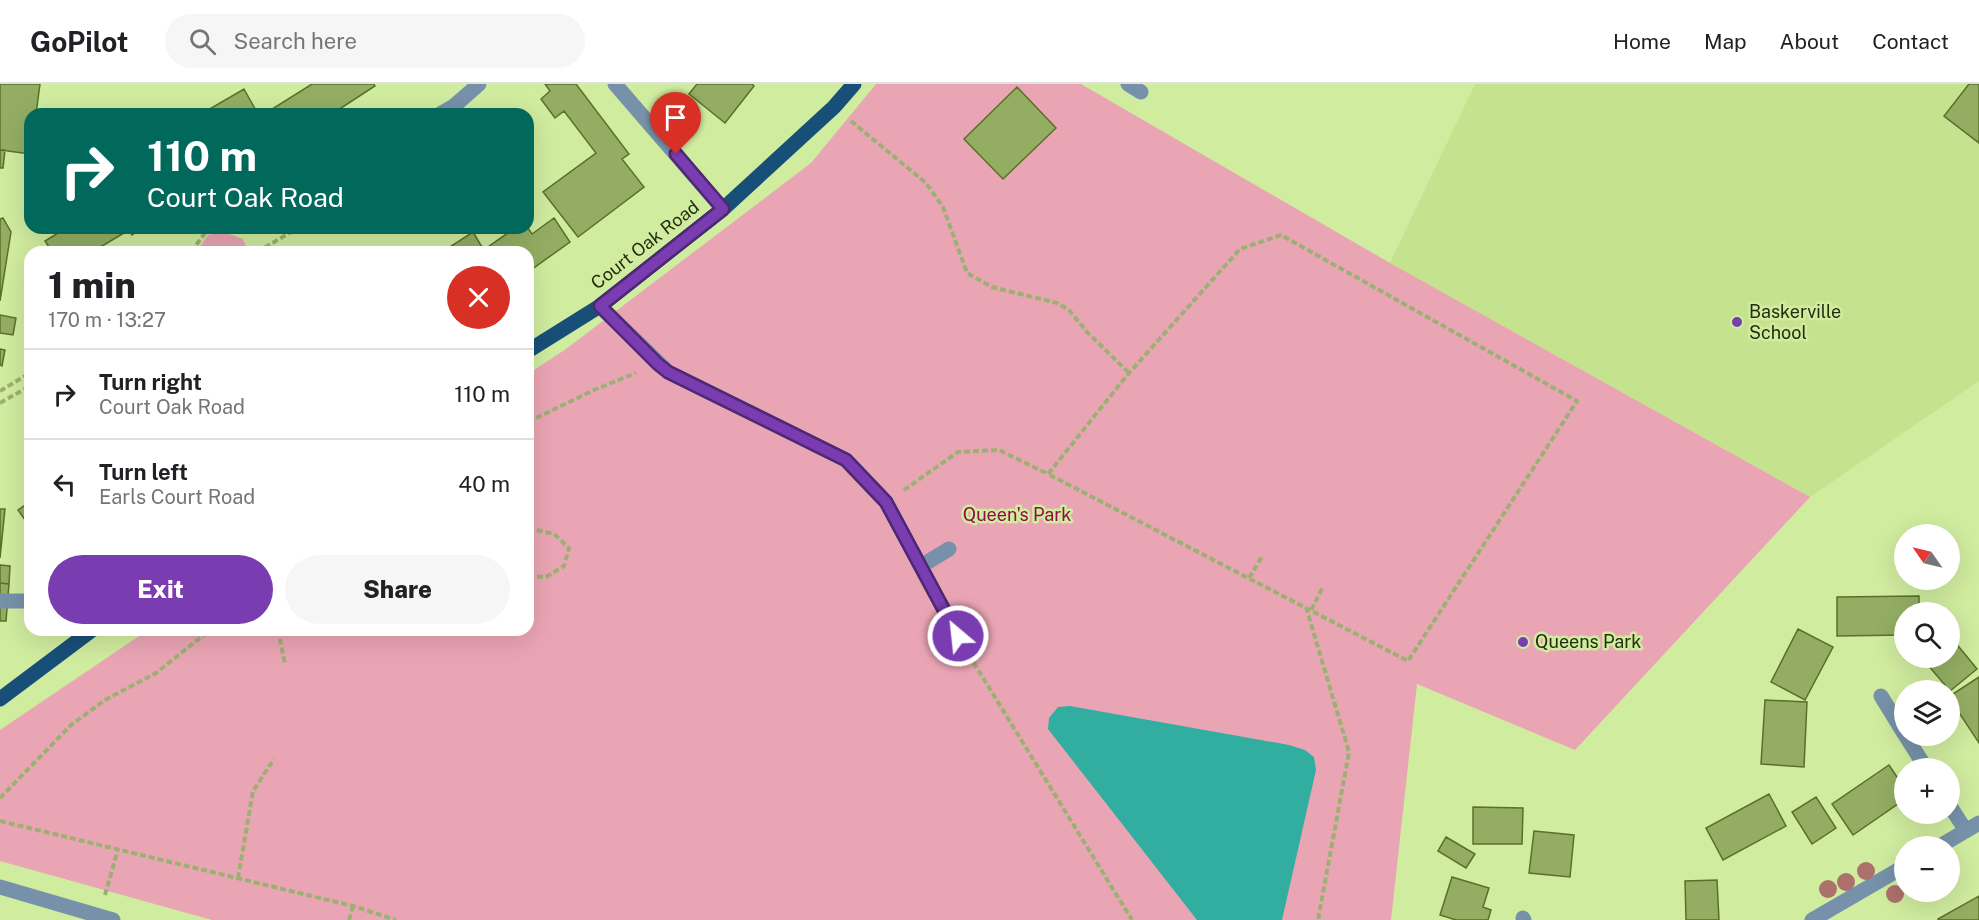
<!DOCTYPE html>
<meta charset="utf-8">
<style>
body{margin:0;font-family:"Public Sans",sans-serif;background:#f6f6f6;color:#202124;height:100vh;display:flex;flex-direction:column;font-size:22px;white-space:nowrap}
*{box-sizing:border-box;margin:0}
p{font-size:20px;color:#757577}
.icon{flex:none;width:33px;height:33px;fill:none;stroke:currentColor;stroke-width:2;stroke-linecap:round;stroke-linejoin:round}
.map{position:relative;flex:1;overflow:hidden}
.details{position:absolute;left:24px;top:162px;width:510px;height:390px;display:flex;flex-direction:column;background:#fff;border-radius:18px;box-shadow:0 6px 24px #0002}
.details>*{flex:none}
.top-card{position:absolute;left:24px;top:24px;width:510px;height:126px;border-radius:18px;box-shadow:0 6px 24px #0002;background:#00695c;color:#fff;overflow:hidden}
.needle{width:39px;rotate:304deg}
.fabs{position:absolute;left:1894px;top:440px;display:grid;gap:12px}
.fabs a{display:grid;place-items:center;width:66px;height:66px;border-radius:50%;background:#fff;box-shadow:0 6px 24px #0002;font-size:30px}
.pin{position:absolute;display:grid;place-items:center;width:51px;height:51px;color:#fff;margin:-62px -26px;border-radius:50% 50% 50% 0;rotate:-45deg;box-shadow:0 0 6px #0007}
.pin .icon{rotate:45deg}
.me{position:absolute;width:66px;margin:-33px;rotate:332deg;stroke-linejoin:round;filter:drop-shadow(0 0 4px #0008)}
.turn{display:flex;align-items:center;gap:21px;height:126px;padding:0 24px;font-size:27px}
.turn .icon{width:78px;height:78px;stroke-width:2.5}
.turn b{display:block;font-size:42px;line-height:51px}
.round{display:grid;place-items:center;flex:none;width:63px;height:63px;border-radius:32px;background:#f6f6f6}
.overview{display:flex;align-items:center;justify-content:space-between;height:102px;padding:0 24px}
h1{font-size:36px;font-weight:800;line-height:45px}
.action{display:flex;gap:12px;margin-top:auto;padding:12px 24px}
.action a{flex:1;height:69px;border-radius:36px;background:#7a3cb1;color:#fff;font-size:24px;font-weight:800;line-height:69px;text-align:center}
.action a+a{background:#f6f6f6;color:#202124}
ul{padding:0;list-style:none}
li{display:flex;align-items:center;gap:18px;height:90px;padding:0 24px;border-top:2px solid #e0e0e0}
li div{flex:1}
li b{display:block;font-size:22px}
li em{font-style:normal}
header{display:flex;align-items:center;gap:36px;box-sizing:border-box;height:84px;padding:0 30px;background:#fff;border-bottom:2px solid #e0e0e0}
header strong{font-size:28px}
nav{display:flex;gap:33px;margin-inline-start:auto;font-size:21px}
.search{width:420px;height:54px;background:#f6f6f6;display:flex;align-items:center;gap:15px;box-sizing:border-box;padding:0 21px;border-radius:33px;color:#757577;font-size:22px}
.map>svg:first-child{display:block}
.built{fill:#c5e38e}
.green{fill:#eaa5b4}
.water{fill:#32aea1}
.building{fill:#93ae63;stroke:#597126;stroke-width:1.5}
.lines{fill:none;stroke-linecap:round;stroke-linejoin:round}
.path{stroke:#9bb172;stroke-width:4;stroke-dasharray:6 3;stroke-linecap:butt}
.lane{stroke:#7691a9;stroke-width:15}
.street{stroke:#7691a9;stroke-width:15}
.primary{stroke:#184f78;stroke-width:15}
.tree{fill:#ad716c}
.route-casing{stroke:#4f2773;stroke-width:15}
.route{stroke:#7a3cb1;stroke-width:10}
.poi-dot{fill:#7a3cb1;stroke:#d0ec9f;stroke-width:2}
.labels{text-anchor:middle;stroke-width:5;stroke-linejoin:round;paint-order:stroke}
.street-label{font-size:18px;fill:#242e0f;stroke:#d0ec9f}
.poi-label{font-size:18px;fill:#242e0f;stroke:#d0ec9f;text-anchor:start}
.park-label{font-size:18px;fill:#900c43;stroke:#d0ec9f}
</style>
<header>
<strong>GoPilot</strong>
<div class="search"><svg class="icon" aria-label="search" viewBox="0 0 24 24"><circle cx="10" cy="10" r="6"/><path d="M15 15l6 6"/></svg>Search here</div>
<nav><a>Home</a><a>Map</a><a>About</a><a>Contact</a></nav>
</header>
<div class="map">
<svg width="1979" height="836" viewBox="0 0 1979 836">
<rect width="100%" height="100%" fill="#d0ec9f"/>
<path class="built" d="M 1475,0 L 1979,0 L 1979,297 L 1810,413 L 1390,179 Z"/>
<path class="green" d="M 876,0 L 1081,0 L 1390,179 L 1810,413 L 1575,666 L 1417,600 L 1391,836 L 212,836 L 0,777 L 0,646 L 148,546 L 528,546 L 528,290 L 566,265 L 811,79 Z
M 223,148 L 243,155 L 248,167 L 196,168 L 208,151 Z"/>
<path class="water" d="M 1070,622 L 1289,661 L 1305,666 L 1314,673 L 1316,686 L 1282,836 L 1197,836 L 1048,645 L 1049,634 L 1058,623 Z"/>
<path class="building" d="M 0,0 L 40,0 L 36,30 L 30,30 L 30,70 L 0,66 Z
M 312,0 L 374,0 L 375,2 L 332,30 L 271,30 L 269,27 Z
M 545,0 L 576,0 L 629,70 L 622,75 L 644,103 L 578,153 L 543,108 L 596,69 L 564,27 L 555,34 L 541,15 L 550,7 Z
M 697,0 L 752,0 L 754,2 L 725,39 L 689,10 Z
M 1969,0 L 1979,0 L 1979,59 L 1944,32 Z
M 1017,3 L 1056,44 L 1003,95 L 964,55 Z
M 244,5 L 258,30 L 201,30 Z
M 0,66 L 5,66 L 3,84 L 0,84 Z
M 3,134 L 11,148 L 0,217 L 0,135 Z
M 554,134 L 570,158 L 528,188 L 528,168 L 492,168 L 488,163 L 515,144 L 528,144 L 532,150 Z
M 66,144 L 142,144 L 132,151 L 129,146 L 92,168 L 52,168 L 45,157 Z
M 473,148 L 485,168 L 442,168 Z
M 0,231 L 16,234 L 13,251 L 0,249 Z
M 0,265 L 5,266 L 2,282 L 0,281 Z
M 30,418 L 30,443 L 18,426 Z
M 0,425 L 5,425 L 0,474 Z
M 0,481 L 10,482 L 9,500 L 0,499 Z
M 0,499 L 9,500 L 6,537 L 0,537 Z
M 1919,512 L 1919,528 L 1905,528 L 1905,551 L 1837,552 L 1837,513 Z
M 1798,545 L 1833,563 L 1805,616 L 1771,598 Z
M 1950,552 L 1977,585 L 1950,607 L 1921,573 L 1950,573 Z
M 1979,593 L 1979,659 L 1950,615 L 1950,612 Z
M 1765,616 L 1807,618 L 1804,683 L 1761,680 Z
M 1889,681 L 1905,705 L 1905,715 L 1853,751 L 1832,720 Z
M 1769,710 L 1786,742 L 1723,776 L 1706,744 Z
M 1816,713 L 1836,744 L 1812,760 L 1792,728 Z
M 1473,723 L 1523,724 L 1522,760 L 1473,760 Z
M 1534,747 L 1574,751 L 1570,793 L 1529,789 Z
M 1446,753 L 1475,770 L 1466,784 L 1438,767 Z
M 1452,793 L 1489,804 L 1483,823 L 1491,826 L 1488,836 L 1456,836 L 1440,831 Z
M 1717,796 L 1719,836 L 1686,836 L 1685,797 Z
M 1979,812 L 1979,836 L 1938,836 L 1938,835 Z"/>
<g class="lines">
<path class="path" d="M 851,37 L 926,99 L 943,123 L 967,189 L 992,203 L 1057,219 L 1069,226 L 1087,248 L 1129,289
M 191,168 L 205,149 L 215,144
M 257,168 L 298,144
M 0,307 L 30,289
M 0,319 L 30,302
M 528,338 L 594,306 L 636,289
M 904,406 L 958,368 L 999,366 L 1048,390 L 1129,289 L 1240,165 L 1281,151 L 1577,317 L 1408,577 L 1048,390
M 528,444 L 554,450 L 569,464 L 564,482 L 546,493 L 528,492
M 1249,494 L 1263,471
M 1306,523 L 1349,668 L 1318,836
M 1311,526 L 1323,503
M 278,546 L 285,580
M 969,571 L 1132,836
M 0,714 L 71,641 L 105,616 L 156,589 L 210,546
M 0,737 L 353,822 L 396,836
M 238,794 L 253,707 L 274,675
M 105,811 L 118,765
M 349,836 L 353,822"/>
<path class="lane" d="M 1128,0 L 1141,8
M 600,222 L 668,288 L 846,376 L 886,418 L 958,552
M 921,482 L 949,465
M 0,517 L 30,517"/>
<path class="street" d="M 615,0 L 723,125
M 440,30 L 454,22 L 479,0
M 1881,612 L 1905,651
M 1905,651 L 1926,684
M 1950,722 L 1966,747
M 1940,762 L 1979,739
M 0,803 L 113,836
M 1523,834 L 1524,836
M 1812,836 L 1905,782"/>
<path class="primary" d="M 528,267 L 600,222 L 723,125 L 834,23 L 854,0
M 0,615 L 92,546"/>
</g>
<g class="tree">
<circle cx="1866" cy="787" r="9"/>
<circle cx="1846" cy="798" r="9"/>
<circle cx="1828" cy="805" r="9"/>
<circle cx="1895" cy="810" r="9"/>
</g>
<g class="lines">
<defs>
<path id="route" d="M 676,70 L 723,125 L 600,222 L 658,280 L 668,288 L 846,376 L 886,418 L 958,552"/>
</defs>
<use href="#route" class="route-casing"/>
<use href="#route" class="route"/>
</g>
<g class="poi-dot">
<circle cx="1737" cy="238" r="6"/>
<circle cx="1523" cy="558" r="6"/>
</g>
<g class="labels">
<g class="street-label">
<text transform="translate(645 161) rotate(-38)" y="6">Court Oak Road</text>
</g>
<g class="poi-label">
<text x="1749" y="234">Baskerville<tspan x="1749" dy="21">School</tspan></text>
<text x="1535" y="564">Queens Park</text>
</g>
<g class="park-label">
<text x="1017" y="437">Queen's Park</text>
</g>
</g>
</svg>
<div class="fabs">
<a><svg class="needle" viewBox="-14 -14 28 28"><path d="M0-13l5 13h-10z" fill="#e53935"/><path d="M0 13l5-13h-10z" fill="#757577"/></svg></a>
<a><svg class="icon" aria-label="search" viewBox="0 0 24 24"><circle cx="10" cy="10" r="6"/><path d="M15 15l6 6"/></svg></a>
<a><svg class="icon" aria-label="layers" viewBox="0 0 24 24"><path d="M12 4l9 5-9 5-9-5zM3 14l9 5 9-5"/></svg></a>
<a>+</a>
<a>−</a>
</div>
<div class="pin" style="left:676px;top:70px;background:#d93025"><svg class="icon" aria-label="arrive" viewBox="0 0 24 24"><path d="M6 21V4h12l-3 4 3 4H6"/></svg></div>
<svg class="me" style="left:958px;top:552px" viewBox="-20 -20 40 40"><circle r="17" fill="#7a3cb1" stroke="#fff" stroke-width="3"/><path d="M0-11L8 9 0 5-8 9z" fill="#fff"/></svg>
<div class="top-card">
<div class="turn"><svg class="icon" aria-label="right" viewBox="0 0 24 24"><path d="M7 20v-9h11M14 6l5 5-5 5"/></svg><div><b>110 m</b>Court Oak Road</div></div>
</div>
<section class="details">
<div class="overview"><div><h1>1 min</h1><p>170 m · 13:27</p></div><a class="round" style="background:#d93025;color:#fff"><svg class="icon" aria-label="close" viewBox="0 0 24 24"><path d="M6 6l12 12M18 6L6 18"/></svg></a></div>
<ul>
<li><svg class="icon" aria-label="right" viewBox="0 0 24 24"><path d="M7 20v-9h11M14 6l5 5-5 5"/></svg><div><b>Turn right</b><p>Court Oak Road</p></div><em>110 m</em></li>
<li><svg class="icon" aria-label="left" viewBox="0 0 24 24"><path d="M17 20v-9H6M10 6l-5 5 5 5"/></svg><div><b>Turn left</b><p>Earls Court Road</p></div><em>40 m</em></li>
</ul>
<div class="action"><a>Exit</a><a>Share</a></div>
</section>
</div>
